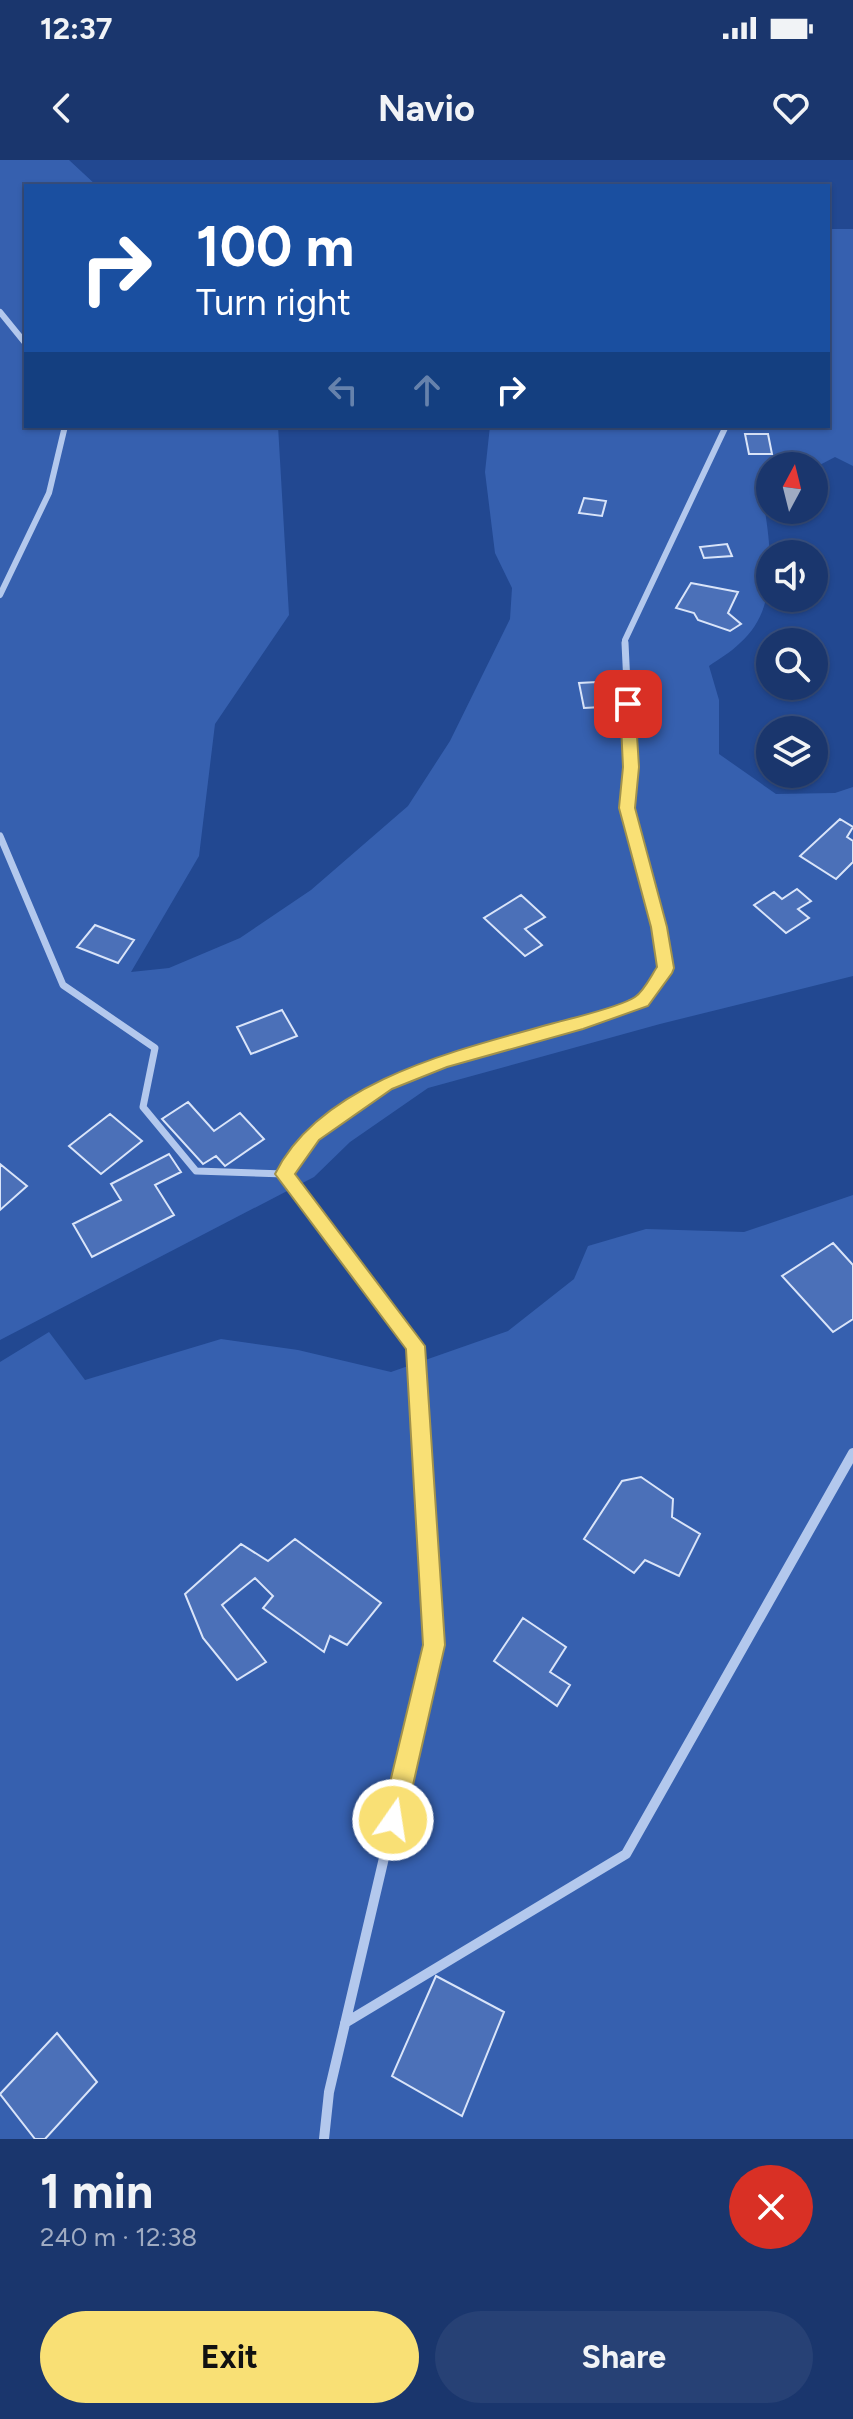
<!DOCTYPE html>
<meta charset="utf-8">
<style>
body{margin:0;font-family:Figtree,sans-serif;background:#274175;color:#f1f3f6;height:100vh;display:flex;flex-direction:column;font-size:30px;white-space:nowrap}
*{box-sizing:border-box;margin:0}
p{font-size:26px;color:#9fabc2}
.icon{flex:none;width:44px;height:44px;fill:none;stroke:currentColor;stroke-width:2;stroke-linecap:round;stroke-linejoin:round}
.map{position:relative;height:1979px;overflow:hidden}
.panel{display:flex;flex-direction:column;background:#1a366d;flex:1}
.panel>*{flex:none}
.top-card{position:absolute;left:24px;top:24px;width:806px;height:244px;border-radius:0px;box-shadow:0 2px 6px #0004,0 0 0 2px #385080;background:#1a4fa0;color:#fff;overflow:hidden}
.needle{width:52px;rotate:7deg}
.buttons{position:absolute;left:756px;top:292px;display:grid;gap:16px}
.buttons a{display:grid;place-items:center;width:72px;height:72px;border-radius:50%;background:#1a366d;box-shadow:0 2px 6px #0004,0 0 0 2px #385080;font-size:40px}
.pin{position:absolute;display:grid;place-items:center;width:68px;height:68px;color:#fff;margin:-34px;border-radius:16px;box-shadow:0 4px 12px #0006}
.me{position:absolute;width:88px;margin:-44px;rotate:13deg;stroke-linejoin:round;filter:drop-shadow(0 0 6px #0008)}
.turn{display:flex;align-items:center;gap:28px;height:168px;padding:0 40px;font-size:36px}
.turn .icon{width:104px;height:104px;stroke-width:2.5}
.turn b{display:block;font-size:56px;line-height:68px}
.lanes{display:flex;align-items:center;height:76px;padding:0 40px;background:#0003;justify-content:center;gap:40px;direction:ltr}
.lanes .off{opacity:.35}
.round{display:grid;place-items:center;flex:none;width:84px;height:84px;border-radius:42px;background:#274175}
.headline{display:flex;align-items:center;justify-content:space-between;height:136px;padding:0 40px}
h1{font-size:48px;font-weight:700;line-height:60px}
.action{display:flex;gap:16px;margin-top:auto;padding:16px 40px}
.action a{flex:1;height:92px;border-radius:48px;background:#f9e075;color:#111;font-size:32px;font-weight:700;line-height:92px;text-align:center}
.action a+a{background:#274175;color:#f1f3f6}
.status{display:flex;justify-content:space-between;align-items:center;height:56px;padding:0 40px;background:#1a366d;direction:ltr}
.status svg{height:22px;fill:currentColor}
header{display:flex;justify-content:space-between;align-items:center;height:104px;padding:0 40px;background:#1a366d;font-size:36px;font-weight:700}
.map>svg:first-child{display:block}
.green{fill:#3660af}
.building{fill:#4b70b8;stroke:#d9e4f9;stroke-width:2}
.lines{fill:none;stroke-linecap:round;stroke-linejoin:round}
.street-far2{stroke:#b3c8ed;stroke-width:6}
.street-far1{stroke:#b3c8ed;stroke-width:7}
.street{stroke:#b3c8ed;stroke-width:10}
.route{fill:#f9e075;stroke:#a2924c;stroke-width:2}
</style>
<div class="status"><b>12:37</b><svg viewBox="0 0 49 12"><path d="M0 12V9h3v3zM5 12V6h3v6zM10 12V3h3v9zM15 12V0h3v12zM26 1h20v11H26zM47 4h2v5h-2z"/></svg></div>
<header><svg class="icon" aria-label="back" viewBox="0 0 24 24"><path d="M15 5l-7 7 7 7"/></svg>Navio<svg class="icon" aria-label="heart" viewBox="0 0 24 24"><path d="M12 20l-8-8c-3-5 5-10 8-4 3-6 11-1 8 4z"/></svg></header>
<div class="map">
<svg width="853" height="1979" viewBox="0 0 853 1979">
<rect width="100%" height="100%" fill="#224891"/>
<path class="green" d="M 0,0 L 69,0 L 97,26 L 26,26 L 26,266 L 278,266 L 289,455 L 215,564 L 199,696 L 131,812 L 169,808 L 240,778 L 311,730 L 408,646 L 450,581 L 510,459 L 512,428 L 495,393 L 485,312 L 490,266 L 828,266 L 828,69 L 853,69 L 853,306 L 835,297 L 814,308 L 770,306 L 770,329 L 762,333 C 770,381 782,447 740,483 C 731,492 719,499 709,506 L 719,540 L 719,594 L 776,634 L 835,633 L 853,627 L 853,816 L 660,864 L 428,928 L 350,982 L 314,1017 L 0,1180 Z
M 853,1035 L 853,1979 L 0,1979 L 0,1202 L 49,1172 L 85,1220 L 221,1179 L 298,1190 L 391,1212 L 508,1171 L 574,1119 L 588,1086 L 646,1069 L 744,1072 Z"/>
<path class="building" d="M 745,274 L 768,274 L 772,294 L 749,294 Z
M 584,338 L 606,341 L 602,356 L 579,353 Z
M 727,384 L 732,396 L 704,398 L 700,387 Z
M 691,423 L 738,432 L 728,453 L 741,464 L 730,471 L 698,460 L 694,453 L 676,448 Z
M 597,522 L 602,547 L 584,548 L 579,523 Z
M 840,659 L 853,667 L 847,677 L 853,681 L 853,702 L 836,719 L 800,696 Z
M 797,729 L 811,741 L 798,749 L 809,758 L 786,773 L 754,745 L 774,732 L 782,739 Z
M 521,735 L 545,757 L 525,769 L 542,785 L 525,796 L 484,758 Z
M 95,765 L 134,780 L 118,803 L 77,787 Z
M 282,850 L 297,876 L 251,894 L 237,867 Z
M 188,942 L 214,971 L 240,953 L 264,979 L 225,1006 L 216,996 L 203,1004 L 162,959 Z
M 110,954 L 142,981 L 101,1014 L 69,986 Z
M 169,994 L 181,1012 L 155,1025 L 174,1055 L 92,1097 L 73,1064 L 121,1040 L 111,1024 Z
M 0,1004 L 27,1026 L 0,1050 Z
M 833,1083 L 853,1105 L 853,1159 L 833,1172 L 782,1116 Z
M 641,1317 L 673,1339 L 672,1357 L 700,1374 L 679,1416 L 645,1400 L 634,1413 L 584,1379 L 622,1321 Z
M 295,1379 L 381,1443 L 347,1485 L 330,1476 L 324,1492 L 263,1448 L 273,1436 L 255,1418 L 222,1445 L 266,1502 L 237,1520 L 203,1478 L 185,1434 L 241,1384 L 268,1401 Z
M 523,1458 L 566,1487 L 550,1512 L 570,1525 L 557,1546 L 494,1501 Z
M 436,1816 L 504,1852 L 462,1956 L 392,1916 Z
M 57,1873 L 97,1922 L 45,1979 L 35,1979 L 0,1934 Z"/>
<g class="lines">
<path class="street-far2" d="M 0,152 L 26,184
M 0,435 L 49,333 L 65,266
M 625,485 L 625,480 L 726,266"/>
<path class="street-far1" d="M 0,676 L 63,825 L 155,888 L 143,947 L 196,1011 L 285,1014 L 372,1128
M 285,1014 L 313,975 L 386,924 L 444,901 L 583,862 L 642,841 L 666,808 L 659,767 L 627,648 L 631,607 L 625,483"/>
<path class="street" d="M 345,1863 L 626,1694 L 853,1293
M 324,1979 L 329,1932 L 434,1485 L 416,1186 L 370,1126"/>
</g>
<path class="route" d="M 628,538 L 635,544 L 639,607 L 635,648 L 667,767 L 674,808 L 672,813 L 648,846 L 583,869 L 447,907 L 392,929 L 319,980 L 295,1014 L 425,1186 L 445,1485 L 405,1660 L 401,1668 L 393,1671 L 385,1668 L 381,1660 L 423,1485 L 406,1189 L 275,1014 C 321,920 462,889 554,863 C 573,858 620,847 635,837 C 644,831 651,816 657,807 L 651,767 L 619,648 L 623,607 L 620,544 Z"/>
</svg>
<div class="buttons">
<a><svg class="needle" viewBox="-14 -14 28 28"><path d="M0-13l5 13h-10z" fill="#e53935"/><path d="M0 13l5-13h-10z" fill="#9fabc2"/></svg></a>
<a><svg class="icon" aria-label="sound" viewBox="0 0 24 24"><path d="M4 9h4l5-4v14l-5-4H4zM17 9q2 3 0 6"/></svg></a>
<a><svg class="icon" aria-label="search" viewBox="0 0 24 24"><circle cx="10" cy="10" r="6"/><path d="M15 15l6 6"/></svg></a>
<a><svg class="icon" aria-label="layers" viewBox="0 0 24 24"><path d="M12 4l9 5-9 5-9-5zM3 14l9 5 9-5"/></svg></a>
</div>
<div class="pin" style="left:628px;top:544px;background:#d93025"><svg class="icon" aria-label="arrive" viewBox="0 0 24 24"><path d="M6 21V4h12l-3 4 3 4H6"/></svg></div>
<svg class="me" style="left:393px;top:1660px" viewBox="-20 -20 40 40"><circle r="17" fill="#f9e075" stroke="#fff" stroke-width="3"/><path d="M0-11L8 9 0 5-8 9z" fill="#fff"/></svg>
<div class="top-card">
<div class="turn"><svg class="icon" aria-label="right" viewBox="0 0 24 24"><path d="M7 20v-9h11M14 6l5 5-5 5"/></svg><div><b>100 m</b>Turn right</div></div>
<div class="lanes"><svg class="icon off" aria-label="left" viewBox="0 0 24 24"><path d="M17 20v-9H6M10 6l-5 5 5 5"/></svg><svg class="icon off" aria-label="ahead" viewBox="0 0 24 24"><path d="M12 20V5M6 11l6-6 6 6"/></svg><svg class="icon" aria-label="right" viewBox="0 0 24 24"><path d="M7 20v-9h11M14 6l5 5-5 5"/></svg></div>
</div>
</div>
<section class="panel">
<div class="headline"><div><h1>1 min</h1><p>240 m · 12:38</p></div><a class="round" style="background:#d93025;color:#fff"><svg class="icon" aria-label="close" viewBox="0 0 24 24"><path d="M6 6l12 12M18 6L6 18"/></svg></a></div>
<div class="action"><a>Exit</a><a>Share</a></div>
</section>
